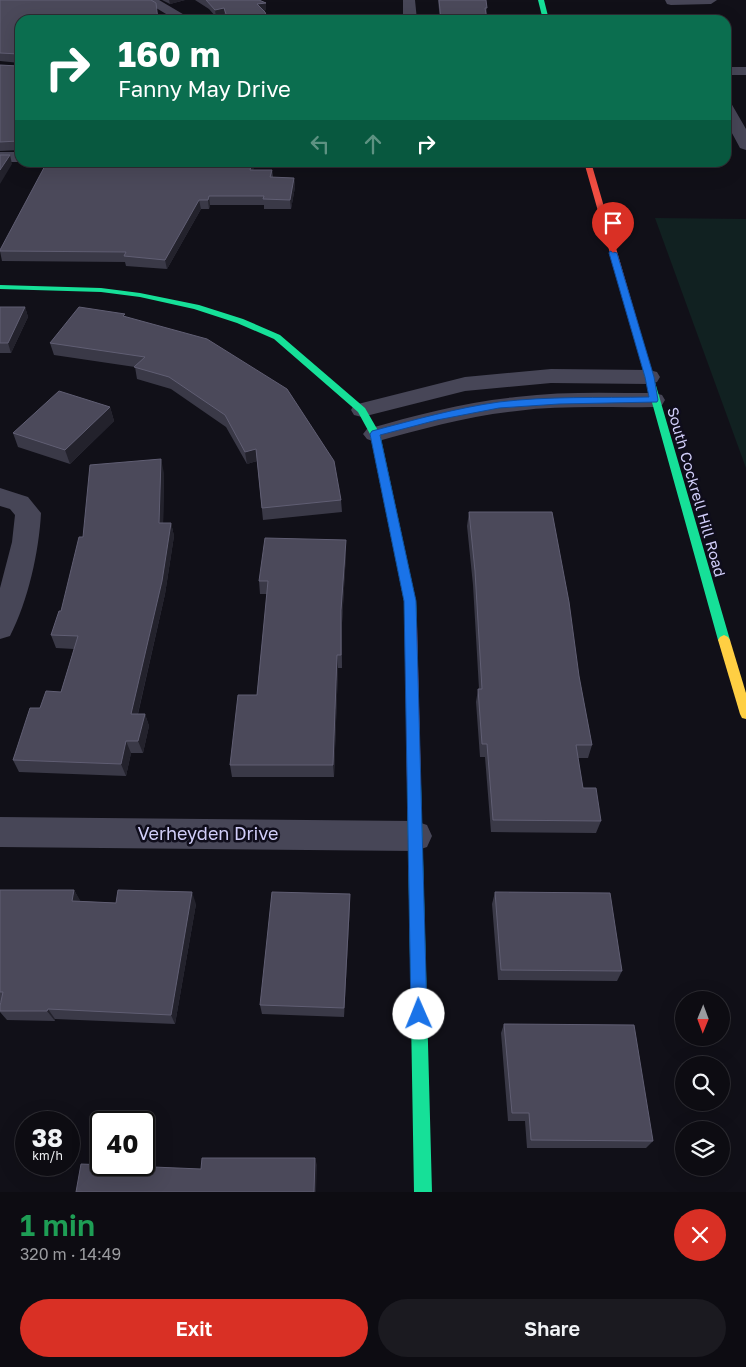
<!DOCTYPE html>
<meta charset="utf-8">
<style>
body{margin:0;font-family:"Golos Text",sans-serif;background:#1b1a20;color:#f1f3f6;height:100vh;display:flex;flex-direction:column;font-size:19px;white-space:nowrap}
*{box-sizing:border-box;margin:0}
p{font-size:16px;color:#9a9b9f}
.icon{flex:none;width:28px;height:28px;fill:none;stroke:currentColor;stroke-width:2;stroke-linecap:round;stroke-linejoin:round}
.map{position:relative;height:1192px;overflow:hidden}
.side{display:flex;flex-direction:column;background:#0d0c12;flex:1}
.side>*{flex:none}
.guide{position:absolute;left:15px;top:15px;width:716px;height:152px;border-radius:15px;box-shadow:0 5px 20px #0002,0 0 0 1px #2d2c32;background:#0b6e4f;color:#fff;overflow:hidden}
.needle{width:32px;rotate:181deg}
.buttons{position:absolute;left:675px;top:991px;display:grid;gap:10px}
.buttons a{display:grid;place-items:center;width:55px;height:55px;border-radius:50%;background:#0d0c12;box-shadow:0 5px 20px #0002,0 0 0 1px #2d2c32;font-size:25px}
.speed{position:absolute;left:15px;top:1111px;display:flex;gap:10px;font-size:25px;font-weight:700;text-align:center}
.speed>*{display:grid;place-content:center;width:65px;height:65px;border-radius:50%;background:#0d0c12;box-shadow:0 5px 20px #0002,0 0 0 1px #2d2c32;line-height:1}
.speed small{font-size:12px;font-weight:400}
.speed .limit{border:2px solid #111;border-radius:8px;background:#fff;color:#111}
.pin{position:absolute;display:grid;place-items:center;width:42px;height:42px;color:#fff;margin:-51px -21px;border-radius:50% 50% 50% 0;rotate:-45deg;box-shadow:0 0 5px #0007}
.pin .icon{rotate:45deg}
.me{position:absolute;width:55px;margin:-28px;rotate:359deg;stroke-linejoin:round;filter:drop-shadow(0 0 4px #0008)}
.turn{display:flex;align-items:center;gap:18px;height:105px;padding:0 20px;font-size:22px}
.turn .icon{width:65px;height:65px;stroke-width:2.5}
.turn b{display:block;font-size:35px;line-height:42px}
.lanes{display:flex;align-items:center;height:48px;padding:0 20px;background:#0003;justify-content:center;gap:25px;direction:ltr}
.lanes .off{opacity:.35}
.round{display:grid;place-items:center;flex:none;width:52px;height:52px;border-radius:26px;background:#1b1a20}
.headline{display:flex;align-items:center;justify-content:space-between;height:85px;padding:0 20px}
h1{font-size:30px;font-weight:600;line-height:38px;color:#1e9e55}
.action{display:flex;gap:10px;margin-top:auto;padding:10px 20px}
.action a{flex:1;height:58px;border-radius:30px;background:#d93025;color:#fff;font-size:20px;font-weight:600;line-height:58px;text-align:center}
.action a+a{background:#1b1a20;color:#f1f3f6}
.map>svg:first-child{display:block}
.green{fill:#112121}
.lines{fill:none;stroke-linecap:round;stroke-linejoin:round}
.street{fill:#474657;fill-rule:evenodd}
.fast{fill:#16e098;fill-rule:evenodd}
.slow{fill:#ffcf43;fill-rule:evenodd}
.jam{fill:#f24e42;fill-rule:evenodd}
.wall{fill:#3a3947}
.shaded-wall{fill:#23222c}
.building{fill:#4b495a;stroke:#605e73}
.route{fill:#1a73e8;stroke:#114b97}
.labels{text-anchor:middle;stroke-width:5;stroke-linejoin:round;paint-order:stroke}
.street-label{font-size:15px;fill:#d1cef9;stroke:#0f0d1b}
.near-street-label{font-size:18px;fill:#d1cef9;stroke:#0f0d1b}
</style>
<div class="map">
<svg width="746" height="1192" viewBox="0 0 746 1192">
<rect width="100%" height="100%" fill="#111018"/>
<path class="green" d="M 655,218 L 746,219 L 746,468 Z"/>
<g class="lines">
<path class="street" d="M 143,0 L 159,0 L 193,20 L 176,20 Z
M 403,0 L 415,0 L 417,20 L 403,20 Z
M 665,0 L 717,0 L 711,4 L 671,5 L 667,4 Z
M 726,67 L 746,67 L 746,75 L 726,75 Z
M 726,101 L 731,103 L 746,129 L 746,150 L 740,148 L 726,122 Z
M 0,152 L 20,152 L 20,162 L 0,162 Z
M 551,369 L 649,370 L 657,372 L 660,377 L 657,382 L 649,384 L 551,383 L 465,391 L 362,417 L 354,415 L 351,410 L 354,405 L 465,377 Z
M 654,393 L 662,395 L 665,400 L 662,405 L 654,407 C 608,408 562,405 517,411 C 468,416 422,429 375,442 L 367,439 L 363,434 L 367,429 C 416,415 465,402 516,397 C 562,391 608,393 654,393 Z
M 0,488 L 28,497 L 41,513 C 39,552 28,601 10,636 L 0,639 L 0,588 L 12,542 L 15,515 L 10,509 L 0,506 Z
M 0,817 L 415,821 L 427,825 L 432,836 L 427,847 L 415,851 L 0,847 Z"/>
<path class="fast" d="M 538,0 L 544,0 L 549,20 L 543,20 Z
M 0,285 L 101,288 L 140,293 L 199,305 L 243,319 L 280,335 L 365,408 L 380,434 L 416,601 L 417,626 L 415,629 L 407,629 L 405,626 L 404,601 L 370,434 L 358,412 L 274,339 L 237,323 L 194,309 L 140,297 L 101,292 L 0,289 Z
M 637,331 L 641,334 L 730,640 L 728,643 L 720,643 L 718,640 L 633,334 Z
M 414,778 L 419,780 L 421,784 L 432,1192 L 414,1192 L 407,784 L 409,780 Z"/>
<path class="slow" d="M 724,635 L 728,637 L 730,640 L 746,693 L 746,719 L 742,718 L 740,714 L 718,640 L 720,637 Z"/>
<path class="jam" d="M 584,162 L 591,162 L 641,334 L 640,336 L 634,336 L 633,334 Z
M 411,622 L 415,623 L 417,626 L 421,784 L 419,788 L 414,790 L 409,788 L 407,784 L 405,626 L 407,623 Z"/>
</g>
<path class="wall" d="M 0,0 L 159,20 L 20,20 L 20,150 L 0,151 L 0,65 L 18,66 L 20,64 L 20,63 L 0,61 Z
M 162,0 L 185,0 L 170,4 Z
M 195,0 L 259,0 L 266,3 L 266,10 L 263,11 L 268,20 L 226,20 L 225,16 L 216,17 L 209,9 Z
M 438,0 L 486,0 L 487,20 L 440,20 Z
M 255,162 L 253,170 L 272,170 L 273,177 L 294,178 L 295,187 L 291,209 L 264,209 L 264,205 L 210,205 L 209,209 L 201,209 L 167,269 L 126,266 L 125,262 L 2,261 L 0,251 Z
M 0,307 L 25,307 L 28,317 L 11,353 L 0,353 Z
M 125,316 L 341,500 L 342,512 L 263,520 L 257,461 L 247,464 L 226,427 L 171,389 L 137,379 L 135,367 L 54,355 L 50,343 Z
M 110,407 L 114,421 L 70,464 L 18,447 L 13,433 Z
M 164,473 L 163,523 L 171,523 L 174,536 L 165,594 L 138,714 L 145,714 L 149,726 L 143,753 L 131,753 L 126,776 L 19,772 L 13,760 L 40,708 L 61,692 L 74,649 L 56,648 L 51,635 L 61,611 L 83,537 Z
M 469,512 L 579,676 L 592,745 L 588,758 L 578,758 L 583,788 L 601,821 L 596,833 L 491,832 L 485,757 L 480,757 L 476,702 L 478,689 L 479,689 L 473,585 L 467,526 Z
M 346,553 L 342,623 L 342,668 L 338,668 L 334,777 L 232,777 L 230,765 L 257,695 L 267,594 L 260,594 L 259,581 Z
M 0,890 L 74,890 L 80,901 L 116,903 L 196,904 L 175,1024 L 55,1019 L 55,1021 L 7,1020 L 0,1012 L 1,1002 L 0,1002 Z
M 495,892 L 622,971 L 617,981 L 498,980 L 492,904 Z
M 350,905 L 344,1017 L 262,1014 L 260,1005 Z
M 504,1024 L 653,1141 L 646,1148 L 527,1148 L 525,1121 L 508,1121 L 501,1033 Z"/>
<path class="shaded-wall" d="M 169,0 L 185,0 L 170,4 Z
M 266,3 L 266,10 L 257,12 L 257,4 Z
M 224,8 L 225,16 L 216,17 L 215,10 Z
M 100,14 L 101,20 L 96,20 Z
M 20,138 L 20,148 L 18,141 Z
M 10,155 L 12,164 L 0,184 L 0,170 Z
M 252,162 L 255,162 L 251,179 L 250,170 Z
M 294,178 L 295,187 L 291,209 L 290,200 Z
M 209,196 L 210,205 L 209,209 L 208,200 Z
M 199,200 L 201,209 L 167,269 L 165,260 Z
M 25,307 L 28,317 L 11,353 L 8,343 Z
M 110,407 L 114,421 L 70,464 L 65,450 Z
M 256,449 L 257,461 L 247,464 L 245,452 Z
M 161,459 L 164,473 L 163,536 L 159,523 Z
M 171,523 L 174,536 L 165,594 L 135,726 L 131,714 Z
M 346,540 L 346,553 L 342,623 L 342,668 L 341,610 Z
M 337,655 L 338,668 L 334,777 L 333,765 Z
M 145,714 L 149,726 L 143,753 L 138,741 Z
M 126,741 L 131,753 L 126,776 L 121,764 Z
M 74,890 L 81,902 L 72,901 Z
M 192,892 L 196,904 L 175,1024 L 171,1015 Z
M 350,894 L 350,905 L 344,1017 L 344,1008 Z
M 48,1009 L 55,1019 L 55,1021 L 47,1011 Z
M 315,1158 L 317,1165 L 316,1192 L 314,1192 Z"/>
<path class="building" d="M 0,0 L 151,0 L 156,3 L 158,20 L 105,20 L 100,14 L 96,20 L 20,20 L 20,138 L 18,141 L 0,142 L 0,65 L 18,66 L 20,64 L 19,54 L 0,53 Z
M 206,0 L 259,0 L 266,3 L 257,4 L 265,12 L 268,20 L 228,20 L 224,8 L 215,10 Z
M 439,0 L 486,0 L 487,8 L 485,8 L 487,20 L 441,20 Z
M 0,155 L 10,155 L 0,170 Z
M 47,162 L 252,162 L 250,170 L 272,170 L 270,177 L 294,178 L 290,200 L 263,199 L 264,196 L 209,196 L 208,200 L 199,200 L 165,260 L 124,256 L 126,252 L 0,251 L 0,250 Z
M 0,307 L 25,307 L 8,343 L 0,343 Z
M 79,307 L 125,314 L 123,316 L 207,339 L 287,389 L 334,461 L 341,500 L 262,508 L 256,449 L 245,452 L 225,415 L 169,377 L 134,367 L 145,357 L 50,343 Z
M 59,391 L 110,407 L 65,450 L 13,433 Z
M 161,459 L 159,523 L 171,523 L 162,581 L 131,714 L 145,714 L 138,741 L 126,741 L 121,764 L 13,760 L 30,708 L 40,708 L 46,691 L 61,692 L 78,636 L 51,635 L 59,611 L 61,611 L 79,537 L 83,537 L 90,465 Z
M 469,512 L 552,512 L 569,602 L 579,676 L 592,745 L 576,745 L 583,788 L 596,788 L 601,821 L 493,820 L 487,744 L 482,744 L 478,689 L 482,689 L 475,571 Z
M 265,538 L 346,540 L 341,610 L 341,655 L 337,655 L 333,765 L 230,765 L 238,695 L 257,695 L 268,581 L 259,581 Z
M 0,890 L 74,890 L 72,901 L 116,903 L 118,890 L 192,892 L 171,1015 L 48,1009 L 47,1011 L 0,1011 L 0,1006 L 3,992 L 0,992 Z
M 272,892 L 350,894 L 344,1008 L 260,1005 Z
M 495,892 L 610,893 L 622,971 L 501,970 Z
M 504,1024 L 634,1025 L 653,1141 L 531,1140 L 529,1113 L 512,1113 Z
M 202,1158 L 315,1158 L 314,1192 L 76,1192 L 81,1164 L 201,1169 Z"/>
<path class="route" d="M 610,251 L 617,253 L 654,377 L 658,400 L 657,402 L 559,404 L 499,408 L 437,420 L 380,435 L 416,601 L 427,1014 L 425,1020 L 419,1022 L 414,1020 L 411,1014 L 404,601 L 370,434 L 372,431 C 414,420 456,408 499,402 C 548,396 599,398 649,397 L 645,377 L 609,253 Z"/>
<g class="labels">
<g class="street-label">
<text transform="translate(696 492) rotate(74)" y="5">South Cockrell Hill Road</text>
</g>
<g class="near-street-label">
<text x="208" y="840">Verheyden Drive</text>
</g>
</g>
</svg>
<div class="buttons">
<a><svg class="needle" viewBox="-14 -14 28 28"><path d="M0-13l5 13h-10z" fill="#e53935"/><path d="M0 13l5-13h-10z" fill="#9a9b9f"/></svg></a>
<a><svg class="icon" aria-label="search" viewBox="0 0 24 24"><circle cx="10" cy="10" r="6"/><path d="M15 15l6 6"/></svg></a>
<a><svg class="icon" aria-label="layers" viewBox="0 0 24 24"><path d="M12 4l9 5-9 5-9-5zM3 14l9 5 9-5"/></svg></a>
</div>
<div class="speed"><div>38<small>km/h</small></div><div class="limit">40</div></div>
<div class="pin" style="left:613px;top:253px;background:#d93025"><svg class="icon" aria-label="arrive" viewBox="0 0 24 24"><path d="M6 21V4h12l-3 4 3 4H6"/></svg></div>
<svg class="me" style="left:419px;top:1014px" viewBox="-20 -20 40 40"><circle r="19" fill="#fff"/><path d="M0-13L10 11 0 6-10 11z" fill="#1a73e8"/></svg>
<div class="guide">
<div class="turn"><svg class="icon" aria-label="right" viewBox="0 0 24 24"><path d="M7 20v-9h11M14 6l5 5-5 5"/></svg><div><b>160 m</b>Fanny May Drive</div></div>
<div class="lanes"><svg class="icon off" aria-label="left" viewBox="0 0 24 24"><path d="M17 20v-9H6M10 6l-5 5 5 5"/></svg><svg class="icon off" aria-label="ahead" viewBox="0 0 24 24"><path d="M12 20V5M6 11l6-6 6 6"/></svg><svg class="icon" aria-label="right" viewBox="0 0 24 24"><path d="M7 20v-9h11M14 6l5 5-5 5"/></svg></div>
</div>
</div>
<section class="side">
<div class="headline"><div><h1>1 min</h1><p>320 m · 14:49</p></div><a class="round" style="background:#d93025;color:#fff"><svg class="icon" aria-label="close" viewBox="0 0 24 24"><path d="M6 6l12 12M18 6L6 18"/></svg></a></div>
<div class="action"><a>Exit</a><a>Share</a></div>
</section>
